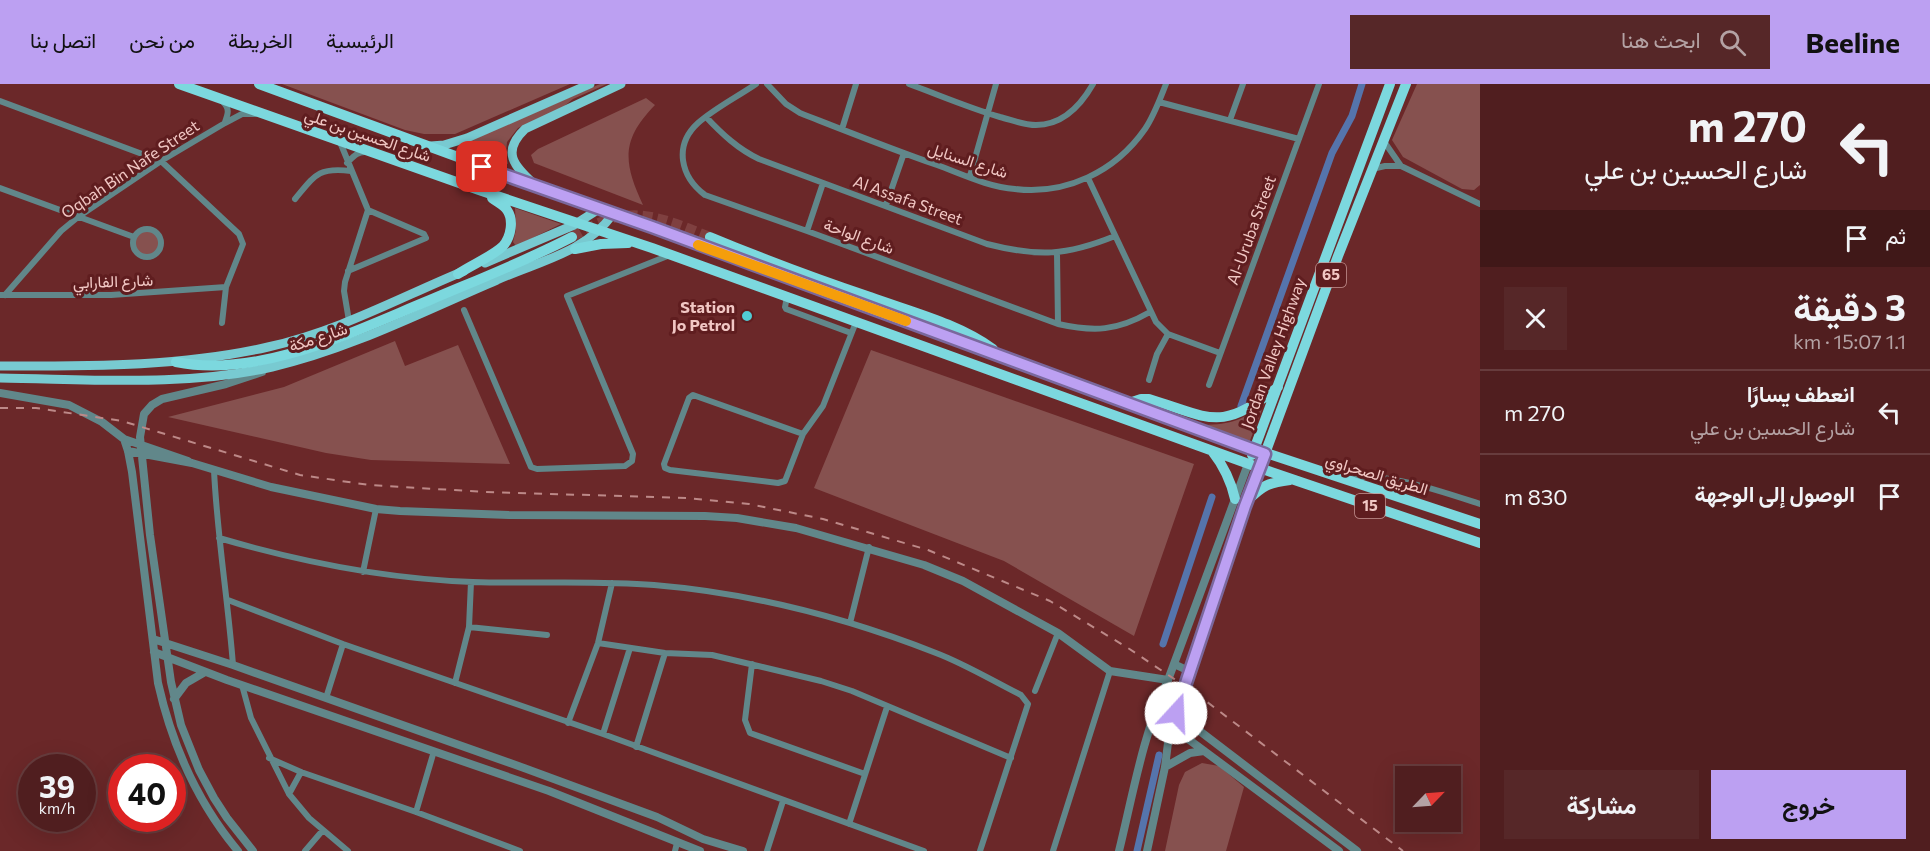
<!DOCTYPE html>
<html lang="ar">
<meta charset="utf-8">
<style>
body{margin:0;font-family:Commissioner,Vazirmatn,sans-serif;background:#562728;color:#f1f3f6;direction:rtl;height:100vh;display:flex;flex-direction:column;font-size:22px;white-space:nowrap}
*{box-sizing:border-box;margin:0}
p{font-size:20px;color:#b4a2a4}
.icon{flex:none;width:33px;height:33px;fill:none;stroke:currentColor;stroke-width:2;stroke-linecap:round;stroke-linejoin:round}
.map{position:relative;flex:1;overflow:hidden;direction:ltr}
.drawer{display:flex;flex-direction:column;background:#501e1f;width:450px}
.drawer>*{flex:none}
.top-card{background:#501e1f;color:#f1f3f6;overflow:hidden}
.needle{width:39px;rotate:65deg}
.controls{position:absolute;left:1395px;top:682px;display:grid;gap:12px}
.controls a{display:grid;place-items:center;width:66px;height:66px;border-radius:0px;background:#501e1f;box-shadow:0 6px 24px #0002,0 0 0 2px #673c3d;font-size:30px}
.speed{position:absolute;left:18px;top:670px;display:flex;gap:12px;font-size:30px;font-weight:700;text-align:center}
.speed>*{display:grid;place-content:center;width:78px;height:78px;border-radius:50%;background:#501e1f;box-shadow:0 6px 24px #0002,0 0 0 2px #673c3d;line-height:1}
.speed small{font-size:15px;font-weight:400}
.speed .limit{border:9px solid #d22;background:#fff;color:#111}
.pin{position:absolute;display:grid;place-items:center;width:51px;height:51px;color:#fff;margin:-26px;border-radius:12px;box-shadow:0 3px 9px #0006}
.me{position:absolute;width:66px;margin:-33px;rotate:20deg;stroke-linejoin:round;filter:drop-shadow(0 0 4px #0008)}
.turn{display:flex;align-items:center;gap:21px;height:126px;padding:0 24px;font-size:27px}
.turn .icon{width:78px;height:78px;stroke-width:2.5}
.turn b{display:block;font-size:42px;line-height:51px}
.then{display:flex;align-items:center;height:57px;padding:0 24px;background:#0003;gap:12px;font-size:22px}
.round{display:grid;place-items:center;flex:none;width:63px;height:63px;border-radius:0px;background:#562728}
.overview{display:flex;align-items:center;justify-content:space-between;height:102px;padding:0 24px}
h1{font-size:36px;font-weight:700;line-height:45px}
.cta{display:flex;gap:12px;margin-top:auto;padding:12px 24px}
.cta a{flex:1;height:69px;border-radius:0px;background:#bca0f2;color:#111;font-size:24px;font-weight:700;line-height:69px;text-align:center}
.cta a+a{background:#562728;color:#f1f3f6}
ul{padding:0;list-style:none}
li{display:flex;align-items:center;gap:18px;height:84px;padding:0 24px;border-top:2px solid #673c3d}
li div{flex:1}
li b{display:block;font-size:22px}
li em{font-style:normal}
header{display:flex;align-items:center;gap:36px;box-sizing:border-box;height:84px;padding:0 30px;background:#bca0f2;color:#111}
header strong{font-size:28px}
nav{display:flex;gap:33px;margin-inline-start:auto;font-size:21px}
.search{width:420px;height:54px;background:#562728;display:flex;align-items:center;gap:15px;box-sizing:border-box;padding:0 21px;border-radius:0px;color:#b4a2a4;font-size:22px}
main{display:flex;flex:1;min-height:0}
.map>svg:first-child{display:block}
.green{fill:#86514f}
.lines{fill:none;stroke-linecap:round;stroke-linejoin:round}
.canal{stroke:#5574ac;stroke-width:7}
.trunk-tunnel{stroke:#7f4040;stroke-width:10;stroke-dasharray:10 5;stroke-linecap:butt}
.minor{stroke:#61878a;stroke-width:6}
.tertiary{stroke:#61878a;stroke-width:8}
.primary{stroke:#78cad1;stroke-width:9}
.trunk{stroke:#7cd8de;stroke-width:10}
.rail{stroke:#bd8988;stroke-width:2;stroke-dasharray:8 8;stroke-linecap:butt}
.route-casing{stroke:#7a689d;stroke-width:15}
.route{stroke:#bca0f2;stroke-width:10}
.slow{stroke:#f59e0b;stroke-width:10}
.poi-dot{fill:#51ccd5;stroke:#5f1d1f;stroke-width:2}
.labels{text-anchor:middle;stroke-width:6;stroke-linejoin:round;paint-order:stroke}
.shield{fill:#5f1d1f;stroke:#c59492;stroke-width:1.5}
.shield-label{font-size:15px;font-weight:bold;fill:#f1c7c4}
.street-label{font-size:16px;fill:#f1c7c4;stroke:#5f1d1f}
.poi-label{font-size:16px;font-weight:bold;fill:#f1c7c4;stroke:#5f1d1f;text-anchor:end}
</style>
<header>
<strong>Beeline</strong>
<div class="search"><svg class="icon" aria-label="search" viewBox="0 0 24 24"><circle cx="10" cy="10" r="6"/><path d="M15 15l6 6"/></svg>ابحث هنا</div>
<nav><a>الرئيسية</a><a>الخريطة</a><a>من نحن</a><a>اتصل بنا</a></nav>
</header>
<main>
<section class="drawer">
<div class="top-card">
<div class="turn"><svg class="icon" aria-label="left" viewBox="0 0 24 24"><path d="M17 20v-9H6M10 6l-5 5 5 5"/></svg><div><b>270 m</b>شارع الحسين بن علي</div></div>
<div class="then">ثم<svg class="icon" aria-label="arrive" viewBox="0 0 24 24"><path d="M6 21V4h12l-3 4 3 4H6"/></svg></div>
</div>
<div class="overview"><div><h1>3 دقيقة</h1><p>1.1 km · 15:07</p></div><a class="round"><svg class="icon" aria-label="close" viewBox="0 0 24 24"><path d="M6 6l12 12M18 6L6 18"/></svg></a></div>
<ul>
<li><svg class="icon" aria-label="left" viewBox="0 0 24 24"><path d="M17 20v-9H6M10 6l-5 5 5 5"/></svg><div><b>انعطف يسارًا</b><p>شارع الحسين بن علي</p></div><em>270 m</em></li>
<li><svg class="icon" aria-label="arrive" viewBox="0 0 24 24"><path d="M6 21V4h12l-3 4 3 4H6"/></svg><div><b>الوصول إلى الوجهة</b></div><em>830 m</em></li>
</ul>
<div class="cta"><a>خروج</a><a>مشاركة</a></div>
</section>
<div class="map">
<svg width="1480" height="767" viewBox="0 0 1480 767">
<rect width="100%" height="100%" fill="#6b2829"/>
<path class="green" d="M 282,0 L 570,0 L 455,50 L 424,50 L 405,46 Z
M 600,0 L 607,0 L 573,15 L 562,24 L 518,44 L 507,58 L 506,69 L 508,80 L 458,62 Z
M 1417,0 L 1480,0 L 1480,101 L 1474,106 L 1462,105 L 1403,73 L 1392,56 Z
M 646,14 L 655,21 C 621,56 623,78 643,121 L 534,79 L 531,71 L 538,65 Z
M 515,124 L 561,140 L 516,162 L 513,158 L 516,146 Z
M134 158a13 13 0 1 1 26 0a13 13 0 1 1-26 0Z
M 395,257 L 405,282 L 458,261 L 510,380 L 371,376 L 326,369 L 168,333 L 284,303 Z
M 871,266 L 1194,380 L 1134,552 L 1004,477 L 814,404 Z
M 1264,320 L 1249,359 L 1198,341 C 1227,341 1241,338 1264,320 Z
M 1202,679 L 1219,682 L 1244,703 L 1226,767 L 1165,767 L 1179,701 L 1185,688 Z"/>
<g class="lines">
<path class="canal" d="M 1241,322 L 1332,69 L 1352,32 L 1362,0
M 1163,560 L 1212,413
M 1137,767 L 1159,671"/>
<path class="trunk-tunnel" d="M 572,153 C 588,144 605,134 624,132 C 653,128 684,143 710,153"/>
<path class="minor" d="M 756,0 C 737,13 715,24 698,39 C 673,62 681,93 705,111 L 807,147 L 1058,240 C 1094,248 1117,247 1150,228
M 767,0 L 786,20 L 800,29 C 846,47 891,65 937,81 C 962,90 988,103 1015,105 C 1066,111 1115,88 1145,45 C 1154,32 1160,15 1166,0
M 909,0 C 939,11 969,24 1000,33 C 1012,36 1024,41 1036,41 C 1063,41 1081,21 1093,0
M 0,17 L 161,77 L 239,150 L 243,160 L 226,203 L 222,239
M 223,18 C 230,25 228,30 225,38
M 1159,18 L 1299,55
M 706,33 C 722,50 738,65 759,75 L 987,160 C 1038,173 1066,172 1115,152
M 1230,36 L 1243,0
M 842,45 L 856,0
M 1383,56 L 1401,82
M 340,58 L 368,126 L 345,198 L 344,207 L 349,237
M 347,79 C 353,73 358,67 366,68
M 1372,85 L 1385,82 L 1401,82 L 1480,120
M 970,92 L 996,0
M 1088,94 L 1156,238 L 1168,250 L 1220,269
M 0,104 L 134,153
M 295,115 C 315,91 318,83 351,87
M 886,121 L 904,69
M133 159a14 14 0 1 1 28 0a14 14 0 1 1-28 0Z
M 807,147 L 823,99
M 1057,170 L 1058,240
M 348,187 L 426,154 L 424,150 L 368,126
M 0,211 L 111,211 L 226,203
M 5,211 L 61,147 L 78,133 L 161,77 L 225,39 L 242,30 L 255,30
M 787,213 L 785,223 L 786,225 L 851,249
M 464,226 L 531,383 L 537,385 L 625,382 L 632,377 L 633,370 L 567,212 L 670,171
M 1149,296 L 1157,270 L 1168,250
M 1209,301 L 1319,0
M 803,350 L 693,311 L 689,314 L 664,380 L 665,384 L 670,386 L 778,399 L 785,397 L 803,350 L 823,322 L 856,238
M 214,386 C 217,451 228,516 233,581
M 1349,395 C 1379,385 1449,410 1480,420
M 219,454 C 301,478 387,495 473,498 C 533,500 594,496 654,501 C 750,509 847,534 936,569 C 965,580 993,597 1021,611 L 1028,620 L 980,767
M 363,488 L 376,425
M 228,516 L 343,560 L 603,650 L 924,767
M 850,539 L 869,463
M 469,543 L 547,551
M 598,559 L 665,569 L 712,571 L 821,597 L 852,607 L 1011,674
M 752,580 L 745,636 L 750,649 L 865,690
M 455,599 L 469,543 L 471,498
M 242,601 L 251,634 L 289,710 L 309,734 L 348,767
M 1035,607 L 1058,549
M 326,614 L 343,560
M 568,639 L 598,559 L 612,499
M 603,650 L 630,564
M 636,663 L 665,569
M 269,674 L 301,688 L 416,728 L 520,767
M 289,710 L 301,688
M 416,728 L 434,667
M 849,740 L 887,623
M 305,767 L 323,746
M 675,767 L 677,759
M 767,767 L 783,717
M 1053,767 L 1110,587"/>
<path class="tertiary" d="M 0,309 L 69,321 L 102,338 L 124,355 L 128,367 L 132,388 L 158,599 C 172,661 197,718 238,767
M 124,355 L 188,377
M 128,367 L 192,379 L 271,403 L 376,425 L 400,427 L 509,431 L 705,432 L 737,434 L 796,444 L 924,481 L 963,497 L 1058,549 L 1110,587 L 1168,596
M 153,555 L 233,581 L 524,684 L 657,733 L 703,755 L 743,767
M 154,568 L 227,596 L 549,707 L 700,767
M 1174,580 L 1191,588
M 1184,607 L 1189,630 L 1195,641
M 174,615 L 186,599 L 205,588
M 1159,616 L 1357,767
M 1153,634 L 1184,652 L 1339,767
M 1165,683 L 1190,669 L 1204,667
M 253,767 L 227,734 L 214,714 L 199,686 L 181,641 L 171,598 L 150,451 L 140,353 L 144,330 L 152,321 L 162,315 L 226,300 L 262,288
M 1119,767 C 1133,710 1143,650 1168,596 L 1248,380
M 1147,767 L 1165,683 L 1170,643 L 1184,607 L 1260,384"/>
<path class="primary" d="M 431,62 L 444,61 L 467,54 L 590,0
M 534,100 C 514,82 501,68 525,45 L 621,0
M 485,179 L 574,141 L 599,125
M 0,282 C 90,282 180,283 268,263 C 337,248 399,214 464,187
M 0,294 C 89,295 186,303 272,283 C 350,265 424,227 497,196 C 539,177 585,169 613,130"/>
<path class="trunk" d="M 179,0 L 479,106 L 652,164 L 1271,388 L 1480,459
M 259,0 L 1254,365 L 1480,440
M 710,153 C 763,175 816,195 870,213 C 911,228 957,239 993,265
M 575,165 L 601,160 L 628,159
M 458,190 C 471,181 493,172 503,162 C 511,153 514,136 507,126 C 504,121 497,118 492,114
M 176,278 C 259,295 354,247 430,216 C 477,196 526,177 572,153
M 1129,319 L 1141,315 L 1149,315 C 1212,334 1220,349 1278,303
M 1212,367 C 1223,381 1231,397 1235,415
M 1252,371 L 1390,0
M 1263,375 L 1338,172 L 1406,0
M 1247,417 C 1263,401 1268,399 1290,396"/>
<path class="rail" d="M 0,324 L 36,324 L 122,337 L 300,391 L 369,401 L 486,408 L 687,414 L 749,420 L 823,435 L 928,466 L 1050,517 L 1128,564 L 1198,611 L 1403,767"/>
</g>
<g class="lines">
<defs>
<path id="route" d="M 482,83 L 652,143 L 1265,370 L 1245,422 L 1176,629"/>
</defs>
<use href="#route" class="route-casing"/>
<use href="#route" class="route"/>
<path class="slow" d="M 698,161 L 906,237"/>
</g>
<circle class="poi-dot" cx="747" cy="232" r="6"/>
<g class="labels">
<g class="shield">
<rect x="1316" y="179" width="30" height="24" rx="4.5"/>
<rect x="1355" y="410" width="30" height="24" rx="4.5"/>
</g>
<g class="shield-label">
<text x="1331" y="196">65</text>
<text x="1370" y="427">15</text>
</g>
<g class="street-label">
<text transform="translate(368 51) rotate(19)" y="6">شارع الحسين بن علي</text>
<text transform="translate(968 76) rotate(18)" y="6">شارع السنايل</text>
<text transform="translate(130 85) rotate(-34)" y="6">Oqbah Bin Nafe Street</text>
<text transform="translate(908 116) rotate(20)" y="6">Al Assafa Street</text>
<text transform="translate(1251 146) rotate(-70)" y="6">Al-Uruba Street</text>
<text transform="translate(859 152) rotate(20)" y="6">شارع الواحة</text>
<text transform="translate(113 197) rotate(-2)" y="6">شارع الفارابي</text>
<text transform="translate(318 253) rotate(-18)" y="6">شارع مكة</text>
<text transform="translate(1273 269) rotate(-70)" y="6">Jordan Valley Highway</text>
<text transform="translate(1377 390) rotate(17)" y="6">الطريق الصحراوي</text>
</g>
<g class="poi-label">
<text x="735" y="229">Station<tspan x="735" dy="18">Jo Petrol</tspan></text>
</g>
</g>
</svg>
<div class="controls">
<a><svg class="needle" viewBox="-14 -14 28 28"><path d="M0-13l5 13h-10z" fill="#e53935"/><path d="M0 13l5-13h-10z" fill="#b4a2a4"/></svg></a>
</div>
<div class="speed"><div>39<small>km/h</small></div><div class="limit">40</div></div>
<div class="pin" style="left:482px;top:83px;background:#d93025"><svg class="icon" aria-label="arrive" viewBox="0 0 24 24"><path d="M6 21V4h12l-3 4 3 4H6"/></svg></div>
<svg class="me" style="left:1176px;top:629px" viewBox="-20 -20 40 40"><circle r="19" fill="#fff"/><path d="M0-13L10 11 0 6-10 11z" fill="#bca0f2"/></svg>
</div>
</main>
